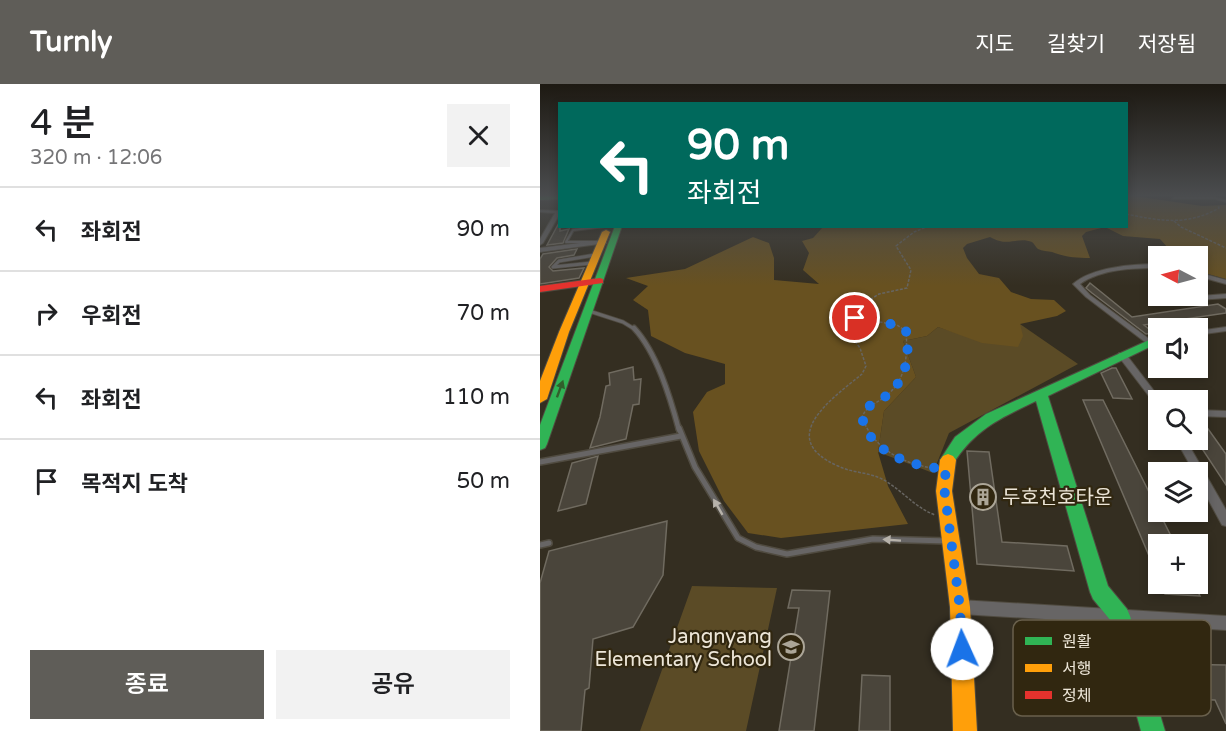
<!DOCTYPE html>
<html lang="ko">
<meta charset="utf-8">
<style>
body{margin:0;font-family:"Varela Round","Noto Sans KR",sans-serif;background:#f2f2f2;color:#202124;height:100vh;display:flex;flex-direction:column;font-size:22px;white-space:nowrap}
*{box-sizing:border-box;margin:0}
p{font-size:20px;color:#757577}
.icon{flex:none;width:33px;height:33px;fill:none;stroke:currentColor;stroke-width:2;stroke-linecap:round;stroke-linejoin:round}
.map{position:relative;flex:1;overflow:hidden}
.details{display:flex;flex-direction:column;background:#fff;width:540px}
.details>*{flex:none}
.hud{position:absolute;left:18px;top:18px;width:570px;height:126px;border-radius:0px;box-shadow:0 3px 9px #0003;background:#00695c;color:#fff;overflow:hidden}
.needle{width:39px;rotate:276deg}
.controls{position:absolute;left:608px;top:162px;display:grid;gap:12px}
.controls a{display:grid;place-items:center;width:60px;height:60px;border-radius:0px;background:#fff;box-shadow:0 3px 9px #0003;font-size:30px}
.pin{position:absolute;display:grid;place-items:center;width:51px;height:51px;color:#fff;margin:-26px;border:3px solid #fff;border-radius:50%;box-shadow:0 2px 6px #0007}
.me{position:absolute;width:66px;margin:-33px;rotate:358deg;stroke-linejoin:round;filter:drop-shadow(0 0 4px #0008)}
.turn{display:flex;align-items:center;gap:21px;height:126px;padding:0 30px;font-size:27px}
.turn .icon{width:78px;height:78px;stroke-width:2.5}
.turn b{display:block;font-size:42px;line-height:51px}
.round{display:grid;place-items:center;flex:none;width:63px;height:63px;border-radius:0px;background:#f2f2f2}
.overview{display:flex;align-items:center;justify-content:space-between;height:102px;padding:0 30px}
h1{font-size:36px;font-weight:600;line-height:45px}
.primary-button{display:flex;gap:12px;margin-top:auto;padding:12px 30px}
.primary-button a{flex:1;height:69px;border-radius:0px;background:#5f5d58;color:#fff;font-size:24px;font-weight:600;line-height:69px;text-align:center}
.primary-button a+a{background:#f2f2f2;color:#202124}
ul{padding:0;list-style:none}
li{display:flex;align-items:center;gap:18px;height:84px;padding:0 30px;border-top:2px solid #e0e0e0}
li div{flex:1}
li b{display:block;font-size:22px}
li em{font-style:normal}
header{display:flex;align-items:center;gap:36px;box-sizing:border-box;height:84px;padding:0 30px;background:#5f5d58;color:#fff}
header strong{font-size:28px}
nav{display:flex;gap:33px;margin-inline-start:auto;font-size:21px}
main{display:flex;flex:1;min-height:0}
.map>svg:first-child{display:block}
.green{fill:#5b4b26}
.forest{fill:#685120}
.building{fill:#4a453b;stroke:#706b60;stroke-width:1.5}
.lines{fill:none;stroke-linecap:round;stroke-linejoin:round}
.lane-far3-casing{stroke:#504b40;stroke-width:4}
.lane-far2-casing{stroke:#504b40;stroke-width:4.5}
.lane-far1-casing{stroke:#504b40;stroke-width:7}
.lane-casing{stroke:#504b40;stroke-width:8}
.street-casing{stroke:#504b40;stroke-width:2}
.fast-casing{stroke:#504b40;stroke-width:2}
.slow-casing{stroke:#504b40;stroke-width:2}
.jam-casing{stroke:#504b40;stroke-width:2}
.path{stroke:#676561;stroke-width:1.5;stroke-dasharray:3 1.5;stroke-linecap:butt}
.lane-far3{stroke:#676565;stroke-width:2}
.lane-far2{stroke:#676565;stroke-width:3}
.lane-far1{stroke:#676565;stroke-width:4.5}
.lane{stroke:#676565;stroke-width:5}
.street{fill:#676565;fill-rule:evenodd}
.fast{fill:#30b455;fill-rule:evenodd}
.slow{fill:#ff9f0a;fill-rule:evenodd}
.jam{fill:#e5322d;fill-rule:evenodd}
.oneway{fill:#315f2c}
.oneway2{fill:#b7b2aa}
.route{stroke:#1a73e8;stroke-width:10;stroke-dasharray:0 18}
.labels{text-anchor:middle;stroke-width:4.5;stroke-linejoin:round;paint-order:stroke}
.near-poi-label{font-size:20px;fill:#ede6d8;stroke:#312710;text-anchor:start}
.key{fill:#312710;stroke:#69604c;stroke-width:1.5}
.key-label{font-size:16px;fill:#ede6d8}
</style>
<header>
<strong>Turnly</strong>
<nav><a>지도</a><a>길찾기</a><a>저장됨</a></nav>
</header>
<main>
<section class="details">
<div class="overview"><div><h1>4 분</h1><p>320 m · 12:06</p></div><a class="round"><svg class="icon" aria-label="close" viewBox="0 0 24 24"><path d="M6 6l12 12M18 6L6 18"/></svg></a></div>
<ul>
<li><svg class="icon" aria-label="left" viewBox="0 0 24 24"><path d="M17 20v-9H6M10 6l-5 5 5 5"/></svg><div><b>좌회전</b></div><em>90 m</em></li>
<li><svg class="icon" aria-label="right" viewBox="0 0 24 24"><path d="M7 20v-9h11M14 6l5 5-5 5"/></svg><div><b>우회전</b></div><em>70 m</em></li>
<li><svg class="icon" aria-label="left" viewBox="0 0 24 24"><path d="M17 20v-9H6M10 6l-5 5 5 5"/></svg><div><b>좌회전</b></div><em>110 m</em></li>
<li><svg class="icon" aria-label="arrive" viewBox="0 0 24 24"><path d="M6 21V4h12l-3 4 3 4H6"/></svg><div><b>목적지 도착</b></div><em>50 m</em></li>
</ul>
<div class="primary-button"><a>종료</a><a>공유</a></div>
</section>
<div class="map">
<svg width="686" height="647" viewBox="0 0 686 647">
<rect width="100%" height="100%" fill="#342e21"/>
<path class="green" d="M 480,240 L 538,280 L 409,349 L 393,389 L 338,368 L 344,327 L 376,293 L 363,257 L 387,252 L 398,243 L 420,250 Z
M 152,502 L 237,504 L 206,647 L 100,647 Z"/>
<path class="forest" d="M 587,111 L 662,122 L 686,121 L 686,195 L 657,187 L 657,172 L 630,172 L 628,164 L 620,155 L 583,152 L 565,143 L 546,148 L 542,152 L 550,174 C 535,174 525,173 512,168 C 508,167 502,167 498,165 C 495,163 495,160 492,158 C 477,152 469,164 450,153 L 427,160 L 423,164 L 427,174 L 439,190 L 459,194 L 471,208 L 491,215 L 514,216 L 526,227 L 517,232 L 480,240 L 483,252 L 478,263 L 442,259 L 398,243 L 387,252 L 363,257 L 376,293 L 344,327 L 338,368 L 348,402 L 368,440 L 241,454 L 208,449 L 184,417 L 159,367 L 153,328 L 167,308 L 185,300 L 185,280 L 145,269 L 111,252 L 108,226 L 93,216 L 108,202 L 86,194 L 145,185 L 213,153 L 229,159 L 234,174 L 234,196 L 279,200 L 263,186 L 269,169 L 262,157 L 273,154 L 283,143 L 586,142 Z"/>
<path class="building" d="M 20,137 L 20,147 L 29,145 L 23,159 L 7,161 Z
M 37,165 L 34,171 L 17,174 L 9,183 L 13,187 L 44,184 L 39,194 L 0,200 L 0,175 L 3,170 Z
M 550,199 L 592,233 L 678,220 L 686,225 L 686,229 L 604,241 L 614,249 L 606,250 L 552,209 L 546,204 Z
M 93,283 L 94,296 L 101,295 L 99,320 L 93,321 L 86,355 L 50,364 L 60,333 L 66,302 L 70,301 L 69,289 Z
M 572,284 L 576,284 L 592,315 L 573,314 L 561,289 Z
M 543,316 L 563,316 L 635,460 L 618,460 L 618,493 Z
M 657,342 L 666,342 L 686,370 L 686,401 L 657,357 Z
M 427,367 L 449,368 L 462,458 L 527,462 L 534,487 L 437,480 Z
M 58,372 L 46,420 L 18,427 L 32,379 Z
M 127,437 L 123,491 L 93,543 L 53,555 L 49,604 L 45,606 L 41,647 L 0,647 L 0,499 L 9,467 Z
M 621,500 L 654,500 L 660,512 L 625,510 Z
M 252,506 L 290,507 L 274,647 L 239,647 L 259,524 L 248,524 Z
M 625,580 L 686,581 L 686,640 L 675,616 L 640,615 Z
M 322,591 L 350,592 L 350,647 L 319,647 Z"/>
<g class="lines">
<defs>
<path id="lane-far3" d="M 59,158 L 26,158 L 33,146 L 65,142"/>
<path id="lane-far2" d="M 52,179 L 13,183 L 19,177 L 55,171
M 637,218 L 659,214
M 49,227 L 83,238 L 96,246"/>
<path id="lane-far1" d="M 94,244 C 117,269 130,313 139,346"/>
<path id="lane" d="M 139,344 L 155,383 L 198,454 L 216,463 L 247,470 L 333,455 L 408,457
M 0,378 L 141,352
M 0,461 L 9,459"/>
<path id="street" d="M 634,113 L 675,113 L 686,116 L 686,118 L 675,115 L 632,115 Z
M 0,126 L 19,127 L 19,131 L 3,159 L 0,161 L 0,155 L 15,129 L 0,128 Z
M 64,156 L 66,157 L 66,159 L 0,168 L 0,164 Z
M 618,180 L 618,184 C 593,184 561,185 540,200 L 550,211 L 612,257 L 612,261 L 609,261 L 546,213 L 533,200 C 552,183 593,180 618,180 Z
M 657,188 L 686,196 L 686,200 L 657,192 Z
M 686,210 L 686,214 L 659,216 L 656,214 L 659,212 Z
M 686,243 L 686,247 L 657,251 L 657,247 Z
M 579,269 L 585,269 L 621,316 L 618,316 L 618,321 L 615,320 L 579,273 L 578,271 Z
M 657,326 L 686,327 L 686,333 L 657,332 Z
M 636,356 L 646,356 L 686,426 L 686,442 L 682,441 L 657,395 L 657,388 L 654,388 Z
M 420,516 L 686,532 L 686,546 L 420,530 L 415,528 L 413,523 L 415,518 Z"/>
<path id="fast" d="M 20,111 L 20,115 L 0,116 L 0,112 Z
M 75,142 L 82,142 L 7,360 L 5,364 L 0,366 L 0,341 Z
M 618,252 L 618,259 L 508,312 L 568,502 L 587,525 L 590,532 L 625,647 L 601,647 L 571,537 L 553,515 L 550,508 L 496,317 C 461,334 435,345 413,380 L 408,382 L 403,380 L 400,376 L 415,353 L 446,330 Z"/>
<path id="slow" d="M 66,146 L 70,148 L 29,248 L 7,315 L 0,319 L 0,297 L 19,248 L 62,148 Z
M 408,370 L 413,372 L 416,376 L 412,407 L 430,523 L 437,647 L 413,647 L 410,523 L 396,407 L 400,376 L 403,372 Z"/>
<path id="jam" d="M 60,194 L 63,195 L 63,199 L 0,208 L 0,202 Z"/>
</defs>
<use href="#lane-far3" class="lane-far3-casing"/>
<use href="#lane-far2" class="lane-far2-casing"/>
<use href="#lane-far1" class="lane-far1-casing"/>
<use href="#lane" class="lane-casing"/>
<use href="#street" class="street-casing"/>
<use href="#fast" class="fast-casing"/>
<use href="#slow" class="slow-casing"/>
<use href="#jam" class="jam-casing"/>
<path class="path" d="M 586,130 C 621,137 647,142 679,124 L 678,121
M 634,137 L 641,143 L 686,164
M 389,142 L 374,148 L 356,162 L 371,186 L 367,204 L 339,210 L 299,235 L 320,264 L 326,282 L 322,290 C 293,314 234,354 298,382 C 312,389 328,388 342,395 C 361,405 374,423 395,431
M 304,232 L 357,241 L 366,247 C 368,273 366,299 342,315 C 334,320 326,323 322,333 C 333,364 361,379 392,384"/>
<use href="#lane-far3" class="lane-far3"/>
<use href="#lane-far2" class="lane-far2"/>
<use href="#lane-far1" class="lane-far1"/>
<use href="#lane" class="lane"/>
<use href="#street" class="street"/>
<use href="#fast" class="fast"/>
<use href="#slow" class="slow"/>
<use href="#jam" class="jam"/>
</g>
<defs><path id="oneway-solid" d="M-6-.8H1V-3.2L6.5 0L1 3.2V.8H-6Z" transform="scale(1.5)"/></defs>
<use class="oneway" href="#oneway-solid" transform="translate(20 305) rotate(-70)"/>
<g class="oneway2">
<use href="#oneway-solid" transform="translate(178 423) rotate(-120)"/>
<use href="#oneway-solid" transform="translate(352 456) rotate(-176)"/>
</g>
<linearGradient id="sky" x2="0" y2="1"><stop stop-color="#1d1912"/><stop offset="0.55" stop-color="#4a4c4e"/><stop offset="1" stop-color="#4a4c4e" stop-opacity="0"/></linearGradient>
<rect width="686" height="202" fill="url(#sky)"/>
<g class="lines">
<path class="route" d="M 315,234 L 357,241 L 366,247 C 370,271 367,296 346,312 C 338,319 324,321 322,333 C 330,370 373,383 406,385 L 404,403 L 420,524 L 422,565"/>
</g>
<defs>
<symbol id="building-ring" viewBox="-11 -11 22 22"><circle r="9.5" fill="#312710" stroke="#aca698" stroke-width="1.5"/><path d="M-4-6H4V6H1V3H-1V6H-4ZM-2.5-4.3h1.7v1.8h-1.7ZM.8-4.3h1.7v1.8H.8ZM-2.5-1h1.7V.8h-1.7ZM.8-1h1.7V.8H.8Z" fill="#aca698"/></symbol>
<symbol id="school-ring" viewBox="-11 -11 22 22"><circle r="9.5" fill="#312710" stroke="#aca698" stroke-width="1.5"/><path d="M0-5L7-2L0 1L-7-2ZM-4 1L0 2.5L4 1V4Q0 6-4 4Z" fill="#aca698"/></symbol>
</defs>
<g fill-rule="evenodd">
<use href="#building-ring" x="428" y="398" width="30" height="30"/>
<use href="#school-ring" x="236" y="548" width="30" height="30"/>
</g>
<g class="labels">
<g class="near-poi-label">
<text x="462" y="420">두호천호타운</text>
<text x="232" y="559" text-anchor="end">Jangnyang<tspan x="232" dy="23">Elementary School</tspan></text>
</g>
</g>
<rect x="473" y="536" width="198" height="96" rx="9" class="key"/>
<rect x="485" y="553" width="27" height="8" fill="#30b455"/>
<rect x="485" y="580" width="27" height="8" fill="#ff9f0a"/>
<rect x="485" y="607" width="27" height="8" fill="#e5322d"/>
<g class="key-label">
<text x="522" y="563">원활</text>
<text x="522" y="590">서행</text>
<text x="522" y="617">정체</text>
</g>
</svg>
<div class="controls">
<a><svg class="needle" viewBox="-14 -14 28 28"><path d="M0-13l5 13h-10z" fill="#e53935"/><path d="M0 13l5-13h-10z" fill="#757577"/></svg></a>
<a><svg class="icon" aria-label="sound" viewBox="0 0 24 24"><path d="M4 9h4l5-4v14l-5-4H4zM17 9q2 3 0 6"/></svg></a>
<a><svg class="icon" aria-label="search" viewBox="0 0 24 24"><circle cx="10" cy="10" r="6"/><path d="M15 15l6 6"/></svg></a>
<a><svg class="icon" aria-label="layers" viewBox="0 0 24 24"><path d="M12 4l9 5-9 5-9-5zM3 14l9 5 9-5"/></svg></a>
<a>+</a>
</div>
<div class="pin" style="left:315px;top:234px;background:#d93025"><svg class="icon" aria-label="arrive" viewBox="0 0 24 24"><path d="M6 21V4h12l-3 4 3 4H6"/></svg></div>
<svg class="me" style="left:422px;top:565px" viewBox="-20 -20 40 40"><circle r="19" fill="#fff"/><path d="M0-13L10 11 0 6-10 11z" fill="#1a73e8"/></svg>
<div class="hud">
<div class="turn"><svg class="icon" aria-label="left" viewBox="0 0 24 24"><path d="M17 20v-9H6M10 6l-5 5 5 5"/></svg><div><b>90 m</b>좌회전</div></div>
</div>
</div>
</main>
